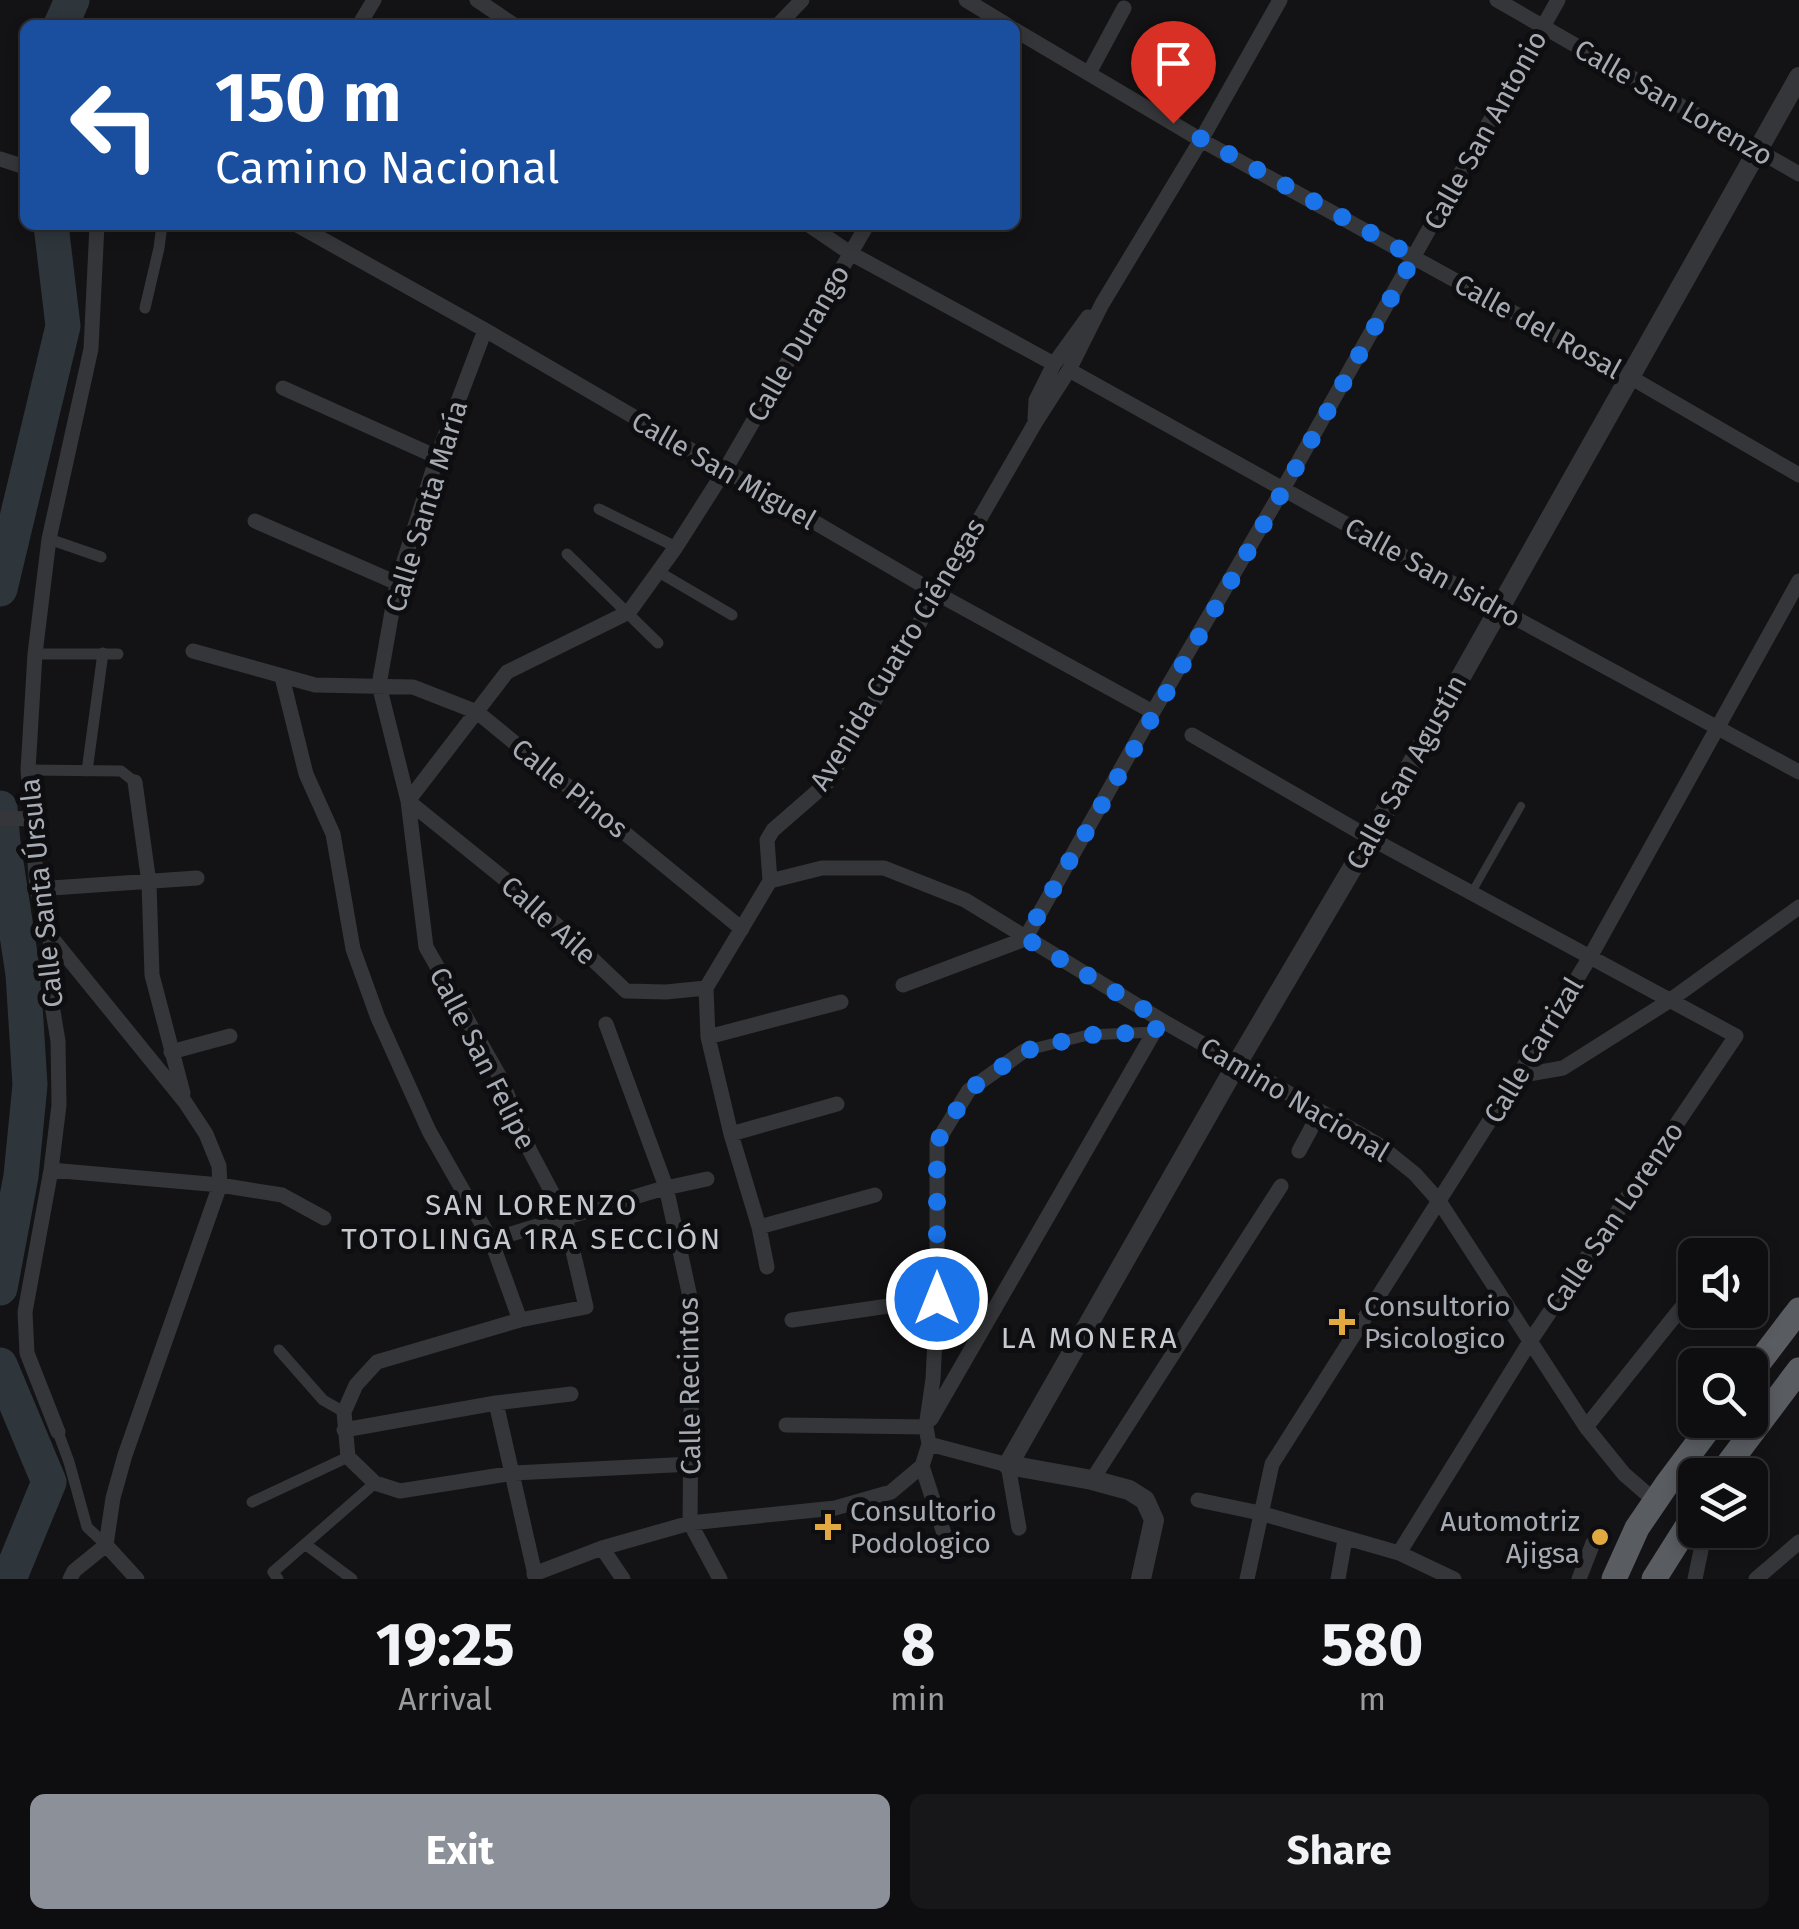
<!DOCTYPE html>
<meta charset="utf-8">
<style>
body{margin:0;font-family:"Fira Sans",sans-serif;background:#171719;color:#f1f3f6;height:100vh;display:flex;flex-direction:column;font-size:38px;white-space:nowrap}
*{box-sizing:border-box;margin:0}
p{font-size:32px;color:#9b9c9f}
.icon{flex:none;width:55px;height:55px;fill:none;stroke:currentColor;stroke-width:2;stroke-linecap:round;stroke-linejoin:round}
.map{position:relative;height:1579px;overflow:hidden}
.panel{display:flex;flex-direction:column;background:#0e0e10;flex:1}
.panel>*{flex:none}
.top-card{position:absolute;left:20px;top:20px;width:1000px;height:210px;border-radius:15px;box-shadow:0 5px 15px #0003,0 0 0 2px #2e2e30;background:#1a4fa0;color:#fff;overflow:hidden}
.tools{position:absolute;left:1678px;top:1238px;display:grid;gap:20px}
.tools a{display:grid;place-items:center;width:90px;height:90px;border-radius:15px;background:#0e0e10;box-shadow:0 5px 15px #0003,0 0 0 2px #2e2e30;font-size:50px}
.pin{position:absolute;display:grid;place-items:center;width:85px;height:85px;color:#fff;margin:-102px -42px;border-radius:50% 50% 50% 0;rotate:-45deg;box-shadow:0 0 10px #0007}
.pin .icon{rotate:45deg}
.me{position:absolute;width:110px;margin:-55px;rotate:0deg;stroke-linejoin:round;filter:drop-shadow(0 0 8px #0008)}
.turn{display:flex;align-items:center;gap:35px;height:210px;padding:0 30px;font-size:45px}
.turn .icon{width:130px;height:130px;stroke-width:2.5}
.turn b{display:block;font-size:70px;line-height:85px}
.eta{display:flex;justify-content:space-evenly;align-items:center;height:170px;text-align:center}
.eta b{font-size:60px;font-weight:700;line-height:70px}
.action{display:flex;gap:20px;margin-top:auto;padding:20px 30px}
.action a{flex:1;height:115px;border-radius:15px;background:#8c9099;color:#fff;font-size:40px;font-weight:700;line-height:115px;text-align:center}
.action a+a{background:#171719;color:#f1f3f6}
.map>svg:first-child{display:block}
.lines{fill:none;stroke-linecap:round;stroke-linejoin:round}
.river{stroke:#2e363c;stroke-width:35}
.service{stroke:#353639;stroke-width:8}
.pedestrian{stroke:#353639;stroke-width:11}
.minor{stroke:#353639;stroke-width:15}
.tertiary{stroke:#353639;stroke-width:20}
.trunk{stroke:#595c61;stroke-width:25}
.route{stroke:#1a73e8;stroke-width:18;stroke-dasharray:0 32.4}
.poi-dot{fill:#e1a93f;stroke:#0e0e10;stroke-width:4}
.labels{text-anchor:middle;stroke-width:10;stroke-linejoin:round;paint-order:stroke}
.street-label{font-size:28px;fill:#a6abb4;stroke:#0e0e10}
.poi-label{font-size:28px;fill:#a6abb4;stroke:#0e0e10;text-anchor:start}
.neighbourhood-label{font-size:30px;letter-spacing:2.5px;fill:#c7c9d0;stroke:#0e0e10}
</style>
<div class="map">
<svg width="1799" height="1579" viewBox="0 0 1799 1579">
<rect width="100%" height="100%" fill="#131315"/>
<g class="lines">
<path class="river" d="M 61,25 L 72,0
M 0,589 L 63,326 L 51,225
M 0,808 L 3,843 L 23,974 L 30,1085 L 21,1176 L 0,1288
M 0,1365 L 49,1482 L 9,1579"/>
<path class="service" d="M 1472,892 L 1521,806"/>
<path class="pedestrian" d="M 145,308 L 159,248 L 162,225
M 599,509 L 676,547
M 49,539 L 101,557
M 567,554 L 658,643
M 657,571 L 732,615
M 35,654 L 118,654
M 28,770 L 121,771 L 135,782
M 87,771 L 103,653
M 1024,1051 L 1088,1035 L 1155,1032
M 279,1350 L 323,1400 L 344,1412
M 58,1432 L 69,1462 L 87,1527 L 106,1545
M 252,1502 L 348,1457
M 305,1544 L 352,1579
M 278,1579 L 273,1572 L 375,1483"/>
<path class="minor" d="M 477,0 L 514,25
M 966,0 L 1007,25
M 1497,0 L 1799,174
M 359,25 L 374,0
M 778,25 L 802,0
M 1015,30 L 1201,140 L 1630,377 L 1799,475
M 1089,73 L 1124,8
M 0,159 L 25,167
M 297,225 L 485,330 L 936,593 L 1153,712
M 809,225 L 850,253 L 1054,364
M 485,330 L 437,457 L 397,583 L 379,685 L 408,801 L 426,947 L 501,1079 L 530,1151 L 565,1217 L 586,1307 L 520,1320 L 377,1362 L 356,1385 L 344,1412 L 348,1457 L 375,1483 L 400,1491 L 514,1473 L 692,1464
M 1069,370 L 1497,608 L 1799,772
M 283,388 L 437,457
M 1035,419 L 1036,400 L 1054,364 L 1088,317
M 255,521 L 397,583
M 193,651 L 315,685 L 413,687 L 477,712 L 742,929
M 282,677 L 306,774 L 333,834 L 353,949 L 378,1018 L 429,1131 L 491,1240 L 520,1320
M 1192,735 L 1370,838 L 1736,1036 L 1531,1340 L 1399,1553
M 135,782 L 149,883 L 152,975 L 183,1093
M 408,801 L 507,672 L 629,612 L 676,547 L 725,470 L 867,225
M 408,801 L 528,898 L 626,991 L 666,992 L 706,988
M 0,818 L 32,819
M 770,881 L 767,840 L 773,830 L 827,783 L 1035,423 L 1069,370 L 1102,304 L 1201,140 L 1280,0
M 37,889 L 197,878
M 51,937 L 185,1102 L 206,1134 L 219,1166 L 220,1185 L 125,1455 L 113,1498 L 106,1545
M 903,985 L 1025,939 L 1153,712 L 1283,489 L 1558,0
M 606,1024 L 666,1187 L 692,1306 L 690,1523 L 720,1579
M 708,1037 L 841,1002
M 171,1052 L 230,1036
M 1518,1076 L 1563,1068 L 1669,1001 L 1799,907
M 731,1134 L 837,1104
M 1299,1151 L 1320,1112
M 51,1170 L 220,1185 L 282,1195 L 324,1218
M 759,1227 L 875,1195
M 491,1240 L 661,1189 L 707,1179
M 767,1267 L 759,1227 L 731,1134 L 708,1037 L 706,988 L 770,881 L 822,868 L 884,868 L 965,900 L 1161,1020 L 1379,1145 L 1415,1174 L 1439,1201 L 1586,1427 L 1624,1474 L 1655,1501
M 792,1320 L 937,1299
M 496,1403 L 536,1579
M 931,1419 L 1161,1020
M 786,1425 L 926,1427
M 1586,1427 L 1690,1297
M 344,1430 L 496,1403 L 571,1394
M 58,1432 L 27,1353 L 25,1312 L 51,1170 L 59,1105 L 58,1041 L 47,975 L 51,937 L 37,889 L 28,770 L 35,654 L 49,539 L 91,349 L 97,225
M 929,1444 L 1008,1465 L 1019,1528
M 922,1466 L 949,1549
M 1092,1480 L 1281,1186
M 1198,1500 L 1260,1513 L 1399,1553 L 1454,1579
M 106,1545 L 137,1579
M 602,1548 L 623,1579
M 534,1574 L 602,1548 L 690,1523 L 835,1508 L 891,1492 L 922,1466 L 929,1444 L 926,1427 L 933,1379 L 937,1299 L 937,1142 L 969,1090 L 1024,1051
M 70,1579 L 74,1571 L 106,1545
M 1247,1579 L 1272,1464 L 1518,1076 L 1590,957 L 1799,581
M 1338,1579 L 1345,1539
M 1579,1579 L 1593,1543
M 1695,1579 L 1701,1550
M 1756,1579 L 1799,1542"/>
<path class="tertiary" d="M 1141,1579 L 1154,1520 L 1145,1500 L 1129,1490 L 1092,1480 L 1008,1465 L 1238,1062 L 1370,838 L 1799,77"/>
<path class="trunk" d="M 1750,1374 L 1799,1310
M 1720,1475 L 1799,1370
M 1614,1579 L 1637,1528 L 1667,1484 L 1715,1420
M 1654,1579 L 1695,1514"/>
</g>
<g class="lines">
<path class="route" d="M 937,1299 L 937,1142 L 969,1090 L 1024,1051 L 1088,1035 L 1154,1032 L 1162,1020 L 1025,938 L 1284,489 L 1414,257 L 1173,123"/>
</g>
<g class="poi-dot">
<path d="M1337 1307h10v10h10v10h-10v10h-10v-10h-10v-10h10z"/>
<path d="M823 1512h10v10h10v10h-10v10h-10v-10h-10v-10h10z"/>
<circle cx="1600" cy="1537" r="10"/>
</g>
<g class="labels">
<g class="street-label">
<text transform="translate(1674 102) rotate(30)" y="10">Calle San Lorenzo</text>
<text transform="translate(1485 130) rotate(-61)" y="10">Calle San Antonio</text>
<text transform="translate(1538 326) rotate(29)" y="10">Calle del Rosal</text>
<text transform="translate(798 343) rotate(-60)" y="10">Calle Durango</text>
<text transform="translate(724 470) rotate(30)" y="10">Calle San Miguel</text>
<text transform="translate(426 506) rotate(-73)" y="10">Calle Santa María</text>
<text transform="translate(1433 572) rotate(29)" y="10">Calle San Isidro</text>
<text transform="translate(897 654) rotate(-59)" y="10">Avenida Cuatro Ciénegas</text>
<text transform="translate(1406 772) rotate(-61)" y="10">Calle San Agustín</text>
<text transform="translate(570 788) rotate(39)" y="10">Calle Pinos</text>
<text transform="translate(41 893) rotate(-96)" y="10">Calle Santa Úrsula</text>
<text transform="translate(549 920) rotate(42)" y="10">Calle Aile</text>
<text transform="translate(1533 1050) rotate(-59)" y="10">Calle Carrizal</text>
<text transform="translate(483 1058) rotate(63)" y="10">Calle San Felipe</text>
<text transform="translate(1295 1099) rotate(31)" y="10">Camino Nacional</text>
<text transform="translate(1614 1217) rotate(-56)" y="10">Calle San Lorenzo</text>
<text transform="translate(689 1386) rotate(-91)" y="10">Calle Recintos</text>
</g>
<g class="poi-label">
<text x="1364" y="1316">Consultorio<tspan x="1364" dy="32">Psicologico</tspan></text>
<text x="850" y="1521">Consultorio<tspan x="850" dy="32">Podologico</tspan></text>
<text x="1580" y="1531" text-anchor="end">Automotriz<tspan x="1580" dy="32">Ajigsa</tspan></text>
</g>
<g class="neighbourhood-label">
<text x="532" y="1215">SAN LORENZO<tspan x="532" dy="34">TOTOLINGA 1RA SECCIÓN</tspan></text>
<text x="1090" y="1348">LA MONERA</text>
</g>
</g>
</svg>
<div class="tools">
<a><svg class="icon" aria-label="sound" viewBox="0 0 24 24"><path d="M4 9h4l5-4v14l-5-4H4zM17 9q2 3 0 6"/></svg></a>
<a><svg class="icon" aria-label="search" viewBox="0 0 24 24"><circle cx="10" cy="10" r="6"/><path d="M15 15l6 6"/></svg></a>
<a><svg class="icon" aria-label="layers" viewBox="0 0 24 24"><path d="M12 4l9 5-9 5-9-5zM3 14l9 5 9-5"/></svg></a>
</div>
<div class="pin" style="left:1173px;top:123px;background:#d93025"><svg class="icon" aria-label="arrive" viewBox="0 0 24 24"><path d="M6 21V4h12l-3 4 3 4H6"/></svg></div>
<svg class="me" style="left:937px;top:1299px" viewBox="-20 -20 40 40"><circle r="17" fill="#1a73e8" stroke="#fff" stroke-width="3"/><path d="M0-11L8 9 0 5-8 9z" fill="#fff"/></svg>
<div class="top-card">
<div class="turn"><svg class="icon" aria-label="left" viewBox="0 0 24 24"><path d="M17 20v-9H6M10 6l-5 5 5 5"/></svg><div><b>150 m</b>Camino Nacional</div></div>
</div>
</div>
<section class="panel">
<div class="eta">
<div><b>19:25</b><p>Arrival</p></div>
<div><b>8</b><p>min</p></div>
<div><b>580</b><p>m</p></div>
</div>
<div class="action"><a>Exit</a><a>Share</a></div>
</section>
